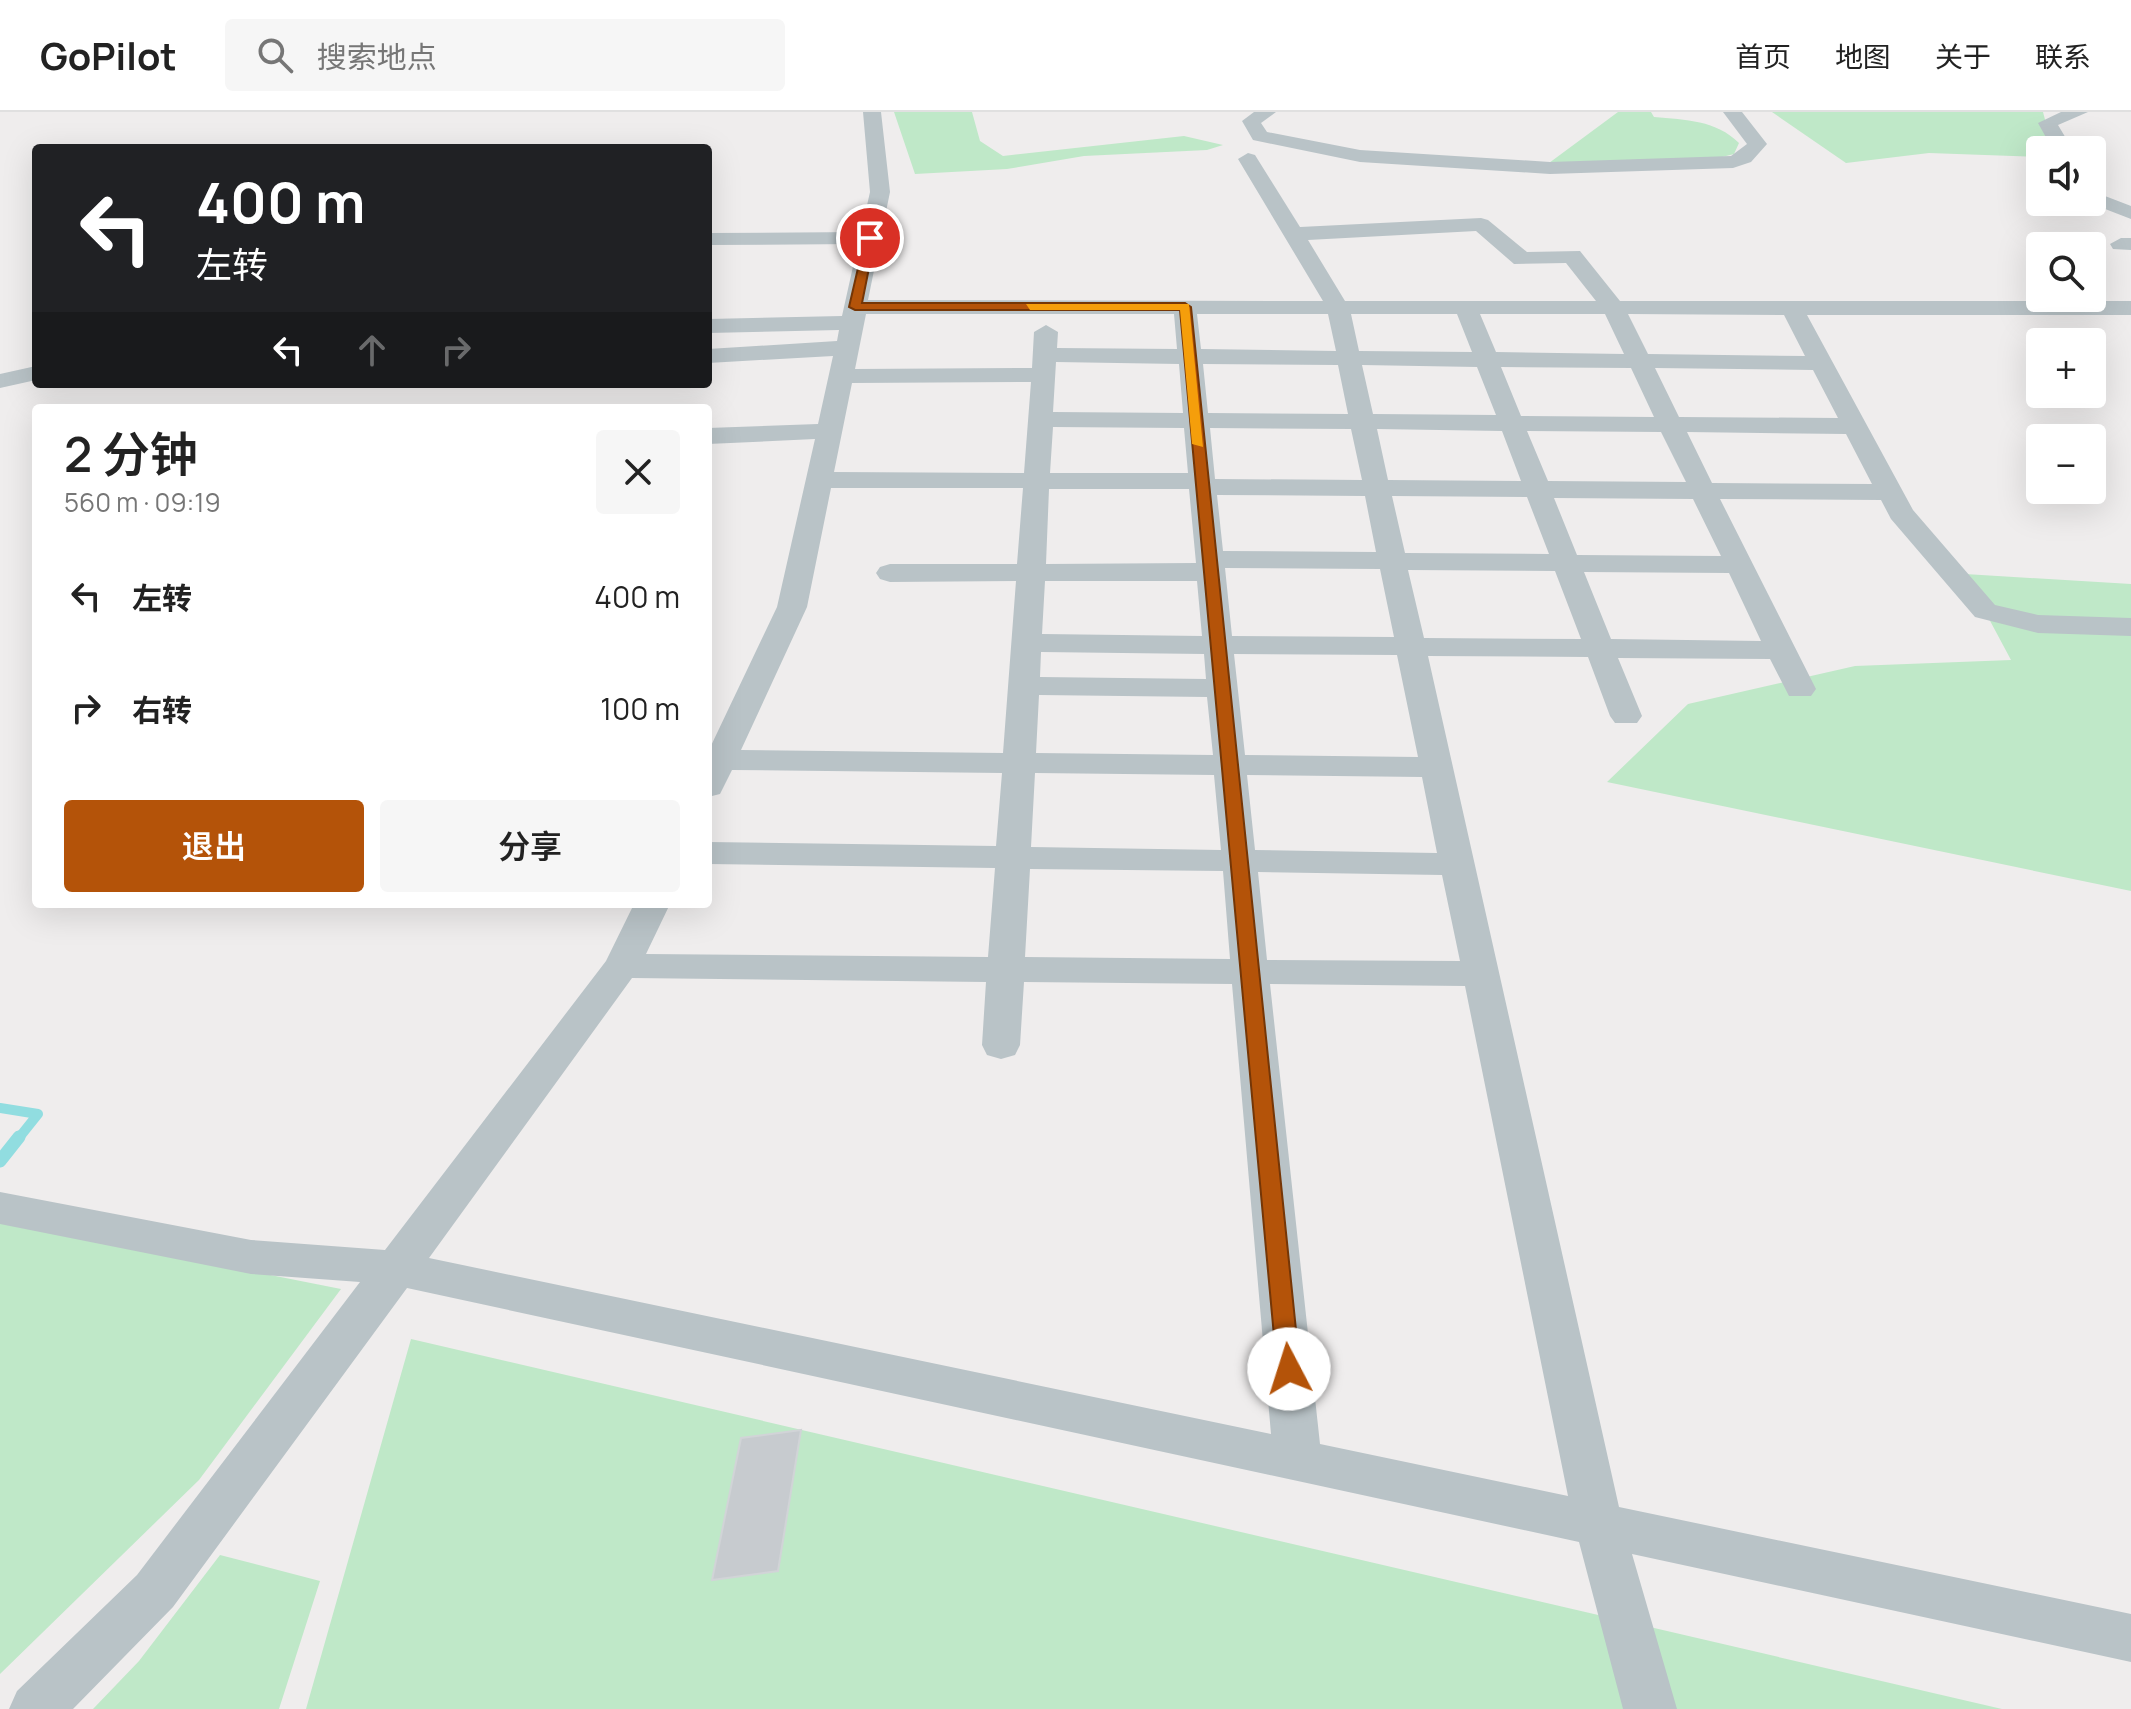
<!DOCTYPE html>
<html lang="zh">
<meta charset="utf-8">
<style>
body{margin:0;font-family:Manrope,"Noto Sans SC",sans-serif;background:#f6f6f6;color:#222;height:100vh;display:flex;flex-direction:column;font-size:30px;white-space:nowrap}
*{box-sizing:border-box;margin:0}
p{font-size:26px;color:#767676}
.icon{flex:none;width:44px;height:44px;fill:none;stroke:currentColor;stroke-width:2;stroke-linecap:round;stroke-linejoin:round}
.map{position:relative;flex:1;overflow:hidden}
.details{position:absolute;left:32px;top:292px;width:680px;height:504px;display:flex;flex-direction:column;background:#fff;border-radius:8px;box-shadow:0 8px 32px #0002}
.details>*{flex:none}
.guide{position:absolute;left:32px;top:32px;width:680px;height:244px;border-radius:8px;box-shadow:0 8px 32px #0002;background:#202124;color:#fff;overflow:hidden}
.buttons{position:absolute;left:2026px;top:24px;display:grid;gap:16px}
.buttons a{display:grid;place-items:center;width:80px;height:80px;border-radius:8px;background:#fff;box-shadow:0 8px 32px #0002;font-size:40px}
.pin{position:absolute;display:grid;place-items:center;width:68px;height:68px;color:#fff;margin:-34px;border:4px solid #fff;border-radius:50%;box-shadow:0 2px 8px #0007}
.me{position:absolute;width:88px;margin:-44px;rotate:355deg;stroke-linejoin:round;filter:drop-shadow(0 0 6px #0008)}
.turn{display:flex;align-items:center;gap:28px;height:168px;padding:0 32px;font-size:36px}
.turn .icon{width:104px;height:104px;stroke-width:2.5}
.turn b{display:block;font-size:56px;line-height:68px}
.lanes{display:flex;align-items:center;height:76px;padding:0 32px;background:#0003;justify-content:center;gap:40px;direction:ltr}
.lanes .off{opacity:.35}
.round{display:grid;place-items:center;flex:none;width:84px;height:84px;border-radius:8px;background:#f6f6f6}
.headline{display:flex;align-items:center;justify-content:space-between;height:136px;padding:0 32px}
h1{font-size:48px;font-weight:600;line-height:60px}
.action{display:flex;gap:16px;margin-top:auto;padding:16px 32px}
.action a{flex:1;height:92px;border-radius:8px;background:#b45309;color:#fff;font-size:32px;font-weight:600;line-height:92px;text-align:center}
.action a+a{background:#f6f6f6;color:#222}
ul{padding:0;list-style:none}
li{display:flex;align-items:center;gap:24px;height:112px;padding:0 32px}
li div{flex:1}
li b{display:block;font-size:30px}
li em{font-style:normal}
header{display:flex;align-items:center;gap:48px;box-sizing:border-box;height:112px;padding:0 40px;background:#fff;border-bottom:2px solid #e0e0e0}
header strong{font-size:38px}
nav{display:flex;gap:44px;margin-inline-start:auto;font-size:28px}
.search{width:560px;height:72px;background:#f6f6f6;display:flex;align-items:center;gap:20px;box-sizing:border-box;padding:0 28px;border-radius:8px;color:#767676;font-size:30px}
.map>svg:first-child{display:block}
.green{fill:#bfe8c8}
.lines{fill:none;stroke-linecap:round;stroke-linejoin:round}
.stream-far1{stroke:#91dde0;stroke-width:10}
.stream{stroke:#91dde0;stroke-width:13}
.building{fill:#c7cbcf;stroke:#d1d4d7;stroke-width:2}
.minor{fill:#b9c3c7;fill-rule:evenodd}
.route{fill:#b45309;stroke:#753606;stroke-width:2}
.slow{fill:#f59e0b}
</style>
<header>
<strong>GoPilot</strong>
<div class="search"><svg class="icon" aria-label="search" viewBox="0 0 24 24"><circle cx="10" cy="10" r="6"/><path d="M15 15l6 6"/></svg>搜索地点</div>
<nav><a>首页</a><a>地图</a><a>关于</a><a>联系</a></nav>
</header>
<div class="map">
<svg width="2131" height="1597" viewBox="0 0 2131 1597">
<rect width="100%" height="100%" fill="#efeded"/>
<path class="green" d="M 894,0 L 972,0 L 980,29 L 1003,44 L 1184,24 L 1223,33 L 1207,38 L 1084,44 L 1007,57 L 915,62 Z
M 1618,0 L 1651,0 L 1654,5 C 1686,8 1716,8 1739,31 L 1734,42 L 1714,47 L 1549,51 Z
M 1772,0 L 2043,0 L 2053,38 L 2040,38 L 2040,45 L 1929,41 L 1846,51 Z
M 1965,462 L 2131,472 L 2131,779 L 1607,670 L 1688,592 L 1855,554 L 2011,548 Z
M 0,1109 L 341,1177 L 199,1368 L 0,1562 Z
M 411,1227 L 2002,1597 L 306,1597 Z
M 220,1443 L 320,1469 L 279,1597 L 93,1597 L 139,1549 Z"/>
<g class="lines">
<path class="stream-far1" d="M 0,996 L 38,1002 L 18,1027"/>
<path class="stream" d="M 0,1049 L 19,1025"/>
</g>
<path class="building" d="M 801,1318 L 778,1459 L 712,1468 L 741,1326 Z"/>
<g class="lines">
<path class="minor" d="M 863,0 L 881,0 L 890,80 L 868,188 L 1323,189 L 1238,47 L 1248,41 L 1255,43 L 1300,115 L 1481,106 L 1488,108 L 1527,140 L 1580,139 L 1620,189 L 2131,189 L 2131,203 L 1807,203 L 1913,398 L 1995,493 L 2038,503 L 2131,506 L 2131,524 L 2038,521 L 1975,505 L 1891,407 L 1881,388 L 1720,387 L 1816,577 L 1811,584 L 1789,584 L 1770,547 L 1618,546 L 1642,604 L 1637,611 L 1615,611 L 1610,604 L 1588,545 L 1428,544 L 1619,1395 L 2131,1502 L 2131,1550 L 1632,1442 L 1677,1597 L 1623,1597 L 1579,1430 L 407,1176 L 173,1495 L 73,1597 L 9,1597 L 17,1579 L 137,1463 L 360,1170 L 251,1162 L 0,1112 L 0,1080 L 251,1128 L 385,1138 L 606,849 L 634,792 L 670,792 L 646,842 L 988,845 L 995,756 L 708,752 L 708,730 L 996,734 L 1002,661 L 732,658 L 720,682 L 708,685 L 708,640 L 777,495 L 815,327 L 708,332 L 708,316 L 818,312 L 833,244 L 708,251 L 708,237 L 837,229 L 839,218 L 708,221 L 708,207 L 842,204 L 858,132 L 708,133 L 708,121 L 861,120 L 870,80 ZM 1476,119 L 1514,152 L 1566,151 L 1596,189 L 1345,189 L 1308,128 ZM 866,202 L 1174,202 L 1177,237 L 1057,236 L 1058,220 L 1046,213 L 1034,220 L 1032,256 L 855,257 ZM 1197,202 L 1328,202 L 1336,239 L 1201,237 ZM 1351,202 L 1457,202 L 1472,240 L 1359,239 ZM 1480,202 L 1605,202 L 1624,242 L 1496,240 ZM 1628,202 L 1784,203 L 1805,244 L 1648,242 ZM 1056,250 L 1179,252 L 1183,301 L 1053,300 ZM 1203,252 L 1338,253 L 1348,302 L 1208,301 ZM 1362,253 L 1477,255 L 1496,303 L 1373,302 ZM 1501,255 L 1631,256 L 1654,305 L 1521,304 ZM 1655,256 L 1813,258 L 1838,306 L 1679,305 ZM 1031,270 L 1024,361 L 834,360 L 852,271 ZM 1053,315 L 1184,316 L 1188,361 L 1050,361 ZM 1210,316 L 1351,317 L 1362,368 L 1215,367 ZM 1377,317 L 1502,319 L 1521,369 L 1388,368 ZM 1527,319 L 1661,320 L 1686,370 L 1548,369 ZM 1687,320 L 1846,322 L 1872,372 L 1712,371 ZM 831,376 L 1023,376 L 1017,452 L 890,452 L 880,455 L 876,461 L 880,467 L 890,470 L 1016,469 L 1003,641 L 741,638 L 807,495 ZM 1049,377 L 1189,377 L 1196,451 L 1046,452 ZM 1217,383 L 1365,384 L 1376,440 L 1223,439 ZM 1392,384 L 1527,385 L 1549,442 L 1405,441 ZM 1554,386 L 1693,387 L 1721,444 L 1577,443 ZM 1225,456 L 1380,457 L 1394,525 L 1232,524 ZM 1408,458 L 1555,459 L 1581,527 L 1424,526 ZM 1584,460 L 1729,461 L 1761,529 L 1611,527 ZM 1045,469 L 1197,469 L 1202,524 L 1042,522 ZM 1041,540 L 1204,542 L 1206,567 L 1040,565 ZM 1234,542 L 1397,543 L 1418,645 L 1245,643 ZM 1039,583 L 1207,585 L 1213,643 L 1036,641 ZM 1035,661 L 1214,663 L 1221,738 L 1031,735 ZM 1247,663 L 1422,665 L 1437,741 L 1255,738 ZM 1030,757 L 1223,759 L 1230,847 L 1025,845 ZM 1258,760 L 1442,763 L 1460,849 L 1267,848 ZM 632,866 L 986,870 L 982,933 L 987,943 L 1001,947 L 1015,943 L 1020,933 L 1024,870 L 1232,872 L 1271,1322 L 429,1146 ZM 1270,872 L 1465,874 L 1568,1384 L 1320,1332 Z
M 1254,0 L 1276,0 L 1261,11 L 1267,20 L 1360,38 L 1550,50 L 1731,44 L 1747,32 L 1723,0 L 1742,0 L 1767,32 L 1751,50 L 1733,56 L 1550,62 L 1360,50 L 1253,28 L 1242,9 Z
M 2061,0 L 2088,0 L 2058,13 L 2073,38 L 2053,38 L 2038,11 Z
M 2092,79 L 2131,94 L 2131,107 L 2087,90 L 2092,90 Z
M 2121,126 L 2131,126 L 2131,138 L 2113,137 L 2110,132 Z
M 36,254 L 36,268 L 0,276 L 0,262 Z"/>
</g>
<path class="route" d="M 870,123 L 875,126 L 862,191 L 1185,191 L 1191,195 L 1300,1257 L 1297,1264 L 1289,1267 L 1280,1264 L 1277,1257 L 1180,198 L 855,198 L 849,195 L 865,126 Z"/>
<path class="slow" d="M 1026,192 L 1189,192 L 1203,335 L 1192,332 L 1180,198 L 1030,198 Z"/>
</svg>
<div class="buttons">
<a><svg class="icon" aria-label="sound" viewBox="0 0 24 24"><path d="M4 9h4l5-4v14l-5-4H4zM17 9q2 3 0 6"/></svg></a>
<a><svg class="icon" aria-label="search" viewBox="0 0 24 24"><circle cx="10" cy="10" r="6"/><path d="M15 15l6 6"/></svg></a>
<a>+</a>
<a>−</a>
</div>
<div class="pin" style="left:870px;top:126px;background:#d93025"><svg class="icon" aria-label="arrive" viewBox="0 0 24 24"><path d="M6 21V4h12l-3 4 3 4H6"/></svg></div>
<svg class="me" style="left:1289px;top:1257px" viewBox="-20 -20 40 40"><circle r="19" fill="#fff"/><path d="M0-13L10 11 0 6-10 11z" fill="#b45309"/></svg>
<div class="guide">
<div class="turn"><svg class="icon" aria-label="left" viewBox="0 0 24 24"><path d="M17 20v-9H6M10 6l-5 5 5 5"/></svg><div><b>400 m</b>左转</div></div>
<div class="lanes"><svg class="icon" aria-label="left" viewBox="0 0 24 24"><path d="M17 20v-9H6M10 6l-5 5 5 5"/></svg><svg class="icon off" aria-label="ahead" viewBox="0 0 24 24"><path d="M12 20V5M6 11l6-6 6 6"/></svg><svg class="icon off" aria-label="right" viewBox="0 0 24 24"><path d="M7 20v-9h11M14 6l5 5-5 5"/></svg></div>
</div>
<section class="details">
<div class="headline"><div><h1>2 分钟</h1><p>560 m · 09:19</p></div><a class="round"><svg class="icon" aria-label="close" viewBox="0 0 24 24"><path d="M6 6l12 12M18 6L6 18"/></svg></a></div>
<ul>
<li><svg class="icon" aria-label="left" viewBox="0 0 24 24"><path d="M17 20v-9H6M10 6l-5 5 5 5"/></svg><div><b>左转</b></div><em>400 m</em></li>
<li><svg class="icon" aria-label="right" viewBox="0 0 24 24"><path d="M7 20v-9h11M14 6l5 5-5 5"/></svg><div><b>右转</b></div><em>100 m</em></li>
</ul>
<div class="action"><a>退出</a><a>分享</a></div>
</section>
</div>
